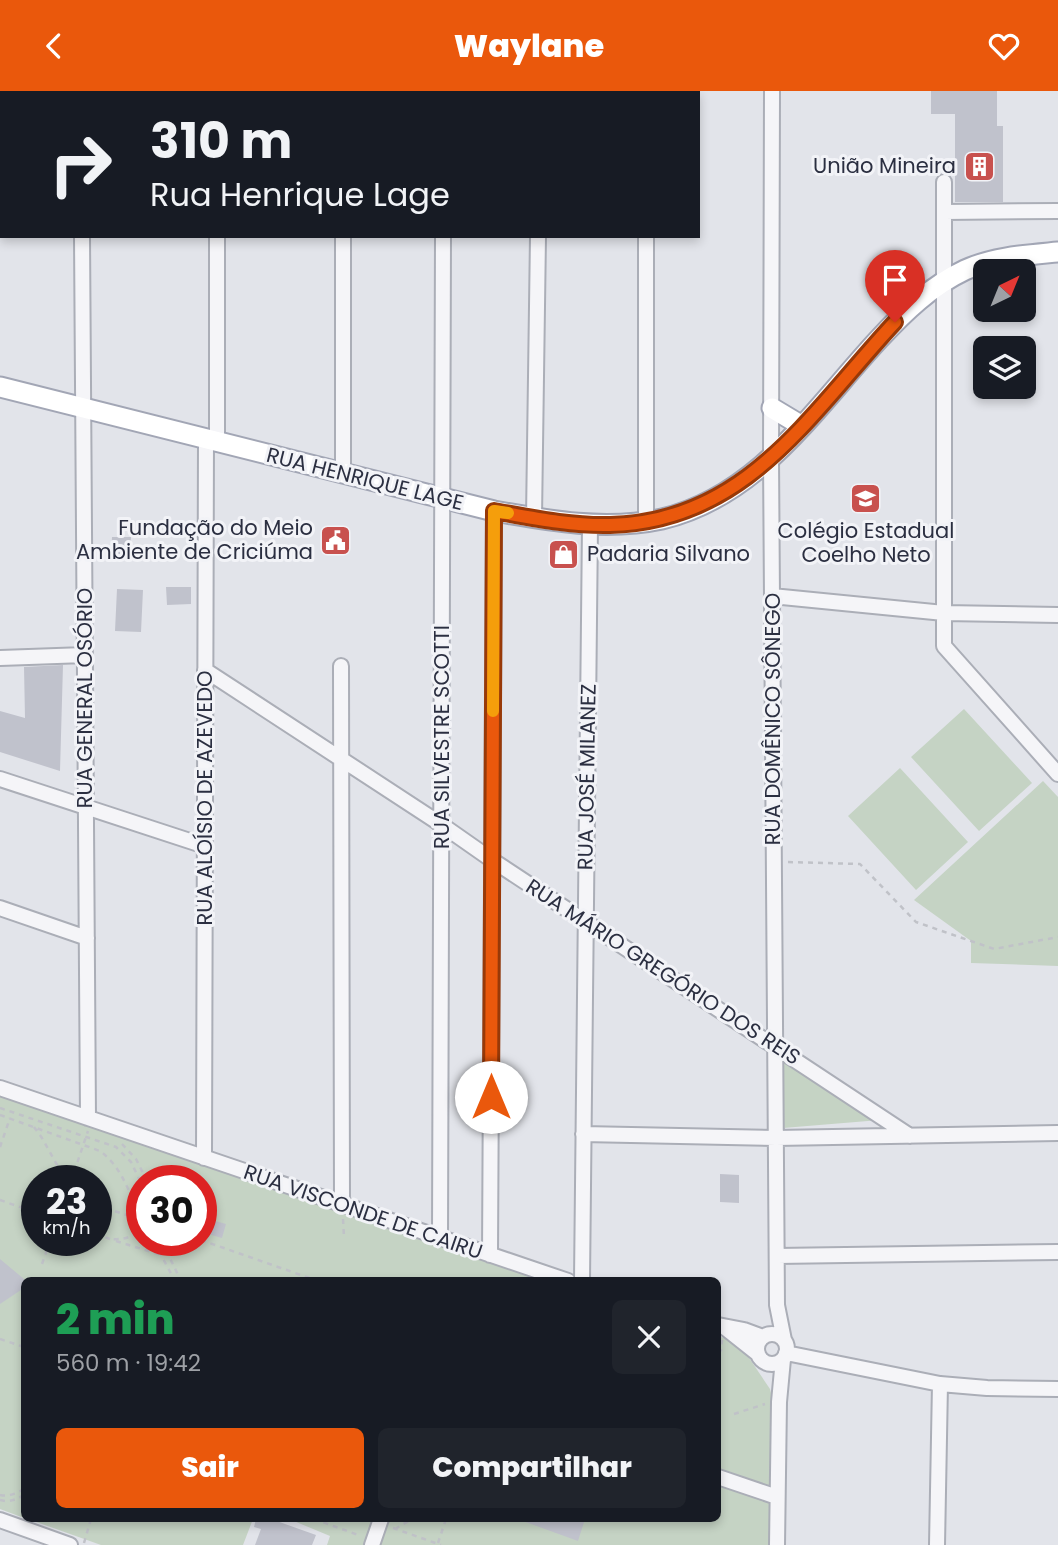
<!DOCTYPE html>
<html lang="pt">
<meta charset="utf-8">
<style>
body{margin:0;font-family:Poppins,sans-serif;background:#20242c;color:#f1f3f6;height:100vh;display:flex;flex-direction:column;font-size:26px;white-space:nowrap}
*{box-sizing:border-box;margin:0}
p{font-size:23px;color:#9ea1a6}
.icon{flex:none;width:38px;height:38px;fill:none;stroke:currentColor;stroke-width:2;stroke-linecap:round;stroke-linejoin:round}
.map{position:relative;flex:1;overflow:hidden}
.sheet{position:absolute;left:21px;top:1186px;width:700px;height:245px;display:flex;flex-direction:column;background:#171b24;border-radius:10px;box-shadow:0 4px 10px #0003}
.sheet>*{flex:none}
.banner{position:absolute;left:0px;top:0px;width:700px;height:147px;box-shadow:0 4px 10px #0003;background:#171b24;color:#f1f3f6;overflow:hidden}
.needle{width:46px;rotate:43deg}
.fabs{position:absolute;left:973px;top:168px;display:grid;gap:14px}
.fabs a{display:grid;place-items:center;width:63px;height:63px;border-radius:10px;background:#171b24;box-shadow:0 4px 10px #0003;font-size:35px}
.speed{position:absolute;left:21px;top:1074px;display:flex;gap:14px;font-size:35px;font-weight:700;text-align:center}
.speed>*{display:grid;place-content:center;width:91px;height:91px;border-radius:50%;background:#171b24;box-shadow:0 4px 10px #0003;line-height:1}
.speed small{font-size:18px;font-weight:400}
.speed .limit{border:10px solid #d22;background:#fff;color:#111}
.pin{position:absolute;display:grid;place-items:center;width:60px;height:60px;color:#fff;margin:-72px -30px;border-radius:50% 50% 50% 0;rotate:-45deg;box-shadow:0 0 7px #0007}
.pin .icon{rotate:45deg}
.me{position:absolute;width:77px;margin:-38px;rotate:0deg;stroke-linejoin:round;filter:drop-shadow(0 0 5px #0008)}
.turn{display:flex;align-items:center;gap:24px;height:147px;padding:0 35px;font-size:32px}
.turn .icon{width:91px;height:91px;stroke-width:2.5}
.turn b{display:block;font-size:49px;line-height:60px}
.round{display:grid;place-items:center;flex:none;width:74px;height:74px;border-radius:10px;background:#20242c}
.summary{display:flex;align-items:center;justify-content:space-between;height:119px;padding:0 35px}
h1{font-size:42px;font-weight:800;line-height:52px;color:#1e9e55}
.button{display:flex;gap:14px;margin-top:auto;padding:14px 35px}
.button a{flex:1;height:80px;border-radius:10px;background:#ea580c;color:#fff;font-size:28px;font-weight:800;line-height:80px;text-align:center}
.button a+a{background:#20242c;color:#f1f3f6}
header{display:flex;justify-content:space-between;align-items:center;height:91px;padding:0 35px;background:#ea580c;color:#fff;font-size:32px;font-weight:800}
.map>svg:first-child{display:block}
.green{fill:#c5d3c4;fill-rule:evenodd}
.building{fill:#c0c2cc}
.lines{fill:none;stroke-linecap:round;stroke-linejoin:round}
.minor-casing{stroke:#abaeb7;stroke-width:18}
.major-casing{stroke:#a2a6b5;stroke-width:23}
.path{stroke:#c0c2c8;stroke-width:2.5;stroke-dasharray:5 5;stroke-linecap:butt}
.minor{stroke:#f5f5f8;stroke-width:14}
.major{stroke:#fff;stroke-width:19}
.route-casing{stroke:#983908;stroke-width:18}
.route{stroke:#ea580c;stroke-width:12}
.slow{stroke:#f59e0b;stroke-width:12}
.labels{text-anchor:middle;stroke-width:6;stroke-linejoin:round;paint-order:stroke}
.poi-label{font-size:21px;fill:#2b2f41;stroke:#f2f3f7;text-anchor:end}
.street-label{font-size:21px;fill:#2b2f41;stroke:#f2f3f7}
</style>
<header><svg class="icon" aria-label="back" viewBox="0 0 24 24"><path d="M15 5l-7 7 7 7"/></svg>Waylane<svg class="icon" aria-label="heart" viewBox="0 0 24 24"><path d="M12 20l-8-8c-3-5 5-10 8-4 3-6 11-1 8 4z"/></svg></header>
<div class="map">
<svg width="1058" height="1454" viewBox="0 0 1058 1454">
<rect width="100%" height="100%" fill="#e2e4ea"/>
<path class="green" d="M 964,618 L 1032,692 L 979,740 L 911,666 Z
M 900,677 L 968,751 L 916,799 L 848,725 Z
M 1043,690 L 1058,706 L 1058,875 L 971,872 L 971,850 L 914,809 Z
M 784,966 L 880,1029 L 783,1037 Z
M 0,1005 L 554,1190 L 24,1190 L 24,1427 L 0,1418 ZM 37,1090 L 96,1090 L 96,1150 L 37,1150 ZM 142,1090 L 201,1090 L 201,1150 L 142,1150 Z
M 718,1245 L 736,1251 L 741,1255 L 770,1298 L 772,1306 L 770,1454 L 327,1454 L 330,1445 L 289,1428 L 718,1428 Z
M 28,1428 L 253,1428 L 243,1454 L 101,1454 Z"/>
<path class="building" d="M 931,0 L 997,0 L 997,35 L 1003,35 L 1003,111 L 955,111 L 955,23 L 931,23 Z
M 112,446 L 131,446 L 130,464 L 111,463 Z
M 166,496 L 191,496 L 191,513 L 167,514 Z
M 117,498 L 143,499 L 141,541 L 115,540 Z
M 63,574 L 60,680 L 0,661 L 0,620 L 25,627 L 24,576 Z
M 720,1083 L 739,1084 L 739,1112 L 720,1111 Z
M 201,1126 L 226,1133 L 222,1147 L 201,1141 Z
M 0,1168 L 24,1188 L 24,1197 L 0,1213 Z
M 256,1428 L 271,1428 L 316,1444 L 312,1454 L 255,1454 L 261,1438 L 254,1436 Z
M 521,1428 L 585,1428 L 578,1450 L 520,1429 Z"/>
<g class="lines">
<defs>
<path id="minor" d="M 81,0 L 81,2
M 343,0 L 343,2
M 645,0 L 645,2
M 772,0 L 771,367 L 777,1214 L 784,1249
M 218,2 L 218,0
M 444,2 L 444,0
M 540,2 L 540,0
M 944,91 L 944,555 L 1058,683
M 944,121 L 1058,120
M 82,145 L 88,1027
M 343,145 L 343,383
M 646,145 L 646,431
M 217,350 L 217,145
M 534,427 L 538,145
M 772,505 L 944,522 L 1058,524
M 0,567 L 85,564
M 341,575 L 342,1113
M 205,579 L 442,734 L 492,769 L 910,1045
M 0,688 L 205,755
M 0,817 L 87,847
M 0,997 L 568,1190
M 583,1043 L 776,1047 L 1058,1042
M 204,1067 L 206,347
M 440,1147 L 443,145
M 490,1164 L 494,420
M 777,1165 L 1058,1161
M 582,1190 L 590,434
M 718,1234 L 744,1239 L 763,1246
M 724,1236 L 758,1263
M757 1258a15 15 0 1 1 30 0a15 15 0 1 1-30 0Z
M 786,1262 L 940,1293 L 987,1297 L 1058,1298
M 718,1386 L 777,1406
M 0,1429 L 70,1454
M 372,1454 L 381,1428
M 777,1454 L 779,1311 L 783,1268
M 937,1454 L 940,1293"/>
<path id="major" d="M 0,296 L 494,420 C 550,430 606,440 662,428 C 759,405 815,317 879,248 C 904,221 931,195 965,179 C 993,166 1027,164 1058,161
M 772,317 L 802,335"/>
</defs>
<use href="#minor" class="minor-casing"/>
<use href="#major" class="major-casing"/>
<path class="path" d="M 788,771 L 860,773 L 916,831 L 994,858 L 1058,846
M 0,1017 L 116,1056 L 131,1071 L 142,1094
M 0,1024 L 100,1060 C 123,1077 130,1104 141,1129 C 137,1146 127,1149 111,1148
M 34,1036 L 42,1047 L 66,1090
M 122,1053 L 136,1068 L 147,1090
M 0,1056 L 10,1027
M 71,1090 L 88,1040
M 0,1109 L 37,1122
M 96,1114 L 142,1129
M 343,1128 L 344,1146
M 96,1143 L 110,1148
M 201,1149 L 318,1190
M 116,1150 L 161,1164
M 158,1150 L 161,1164 L 175,1190
M 164,1150 L 166,1159 L 181,1190
M 42,1173 L 50,1150
M 0,1248 L 24,1256
M 718,1262 L 721,1259 L 722,1249
M 734,1323 L 765,1313
M 0,1404 C 9,1406 17,1402 24,1398
M 0,1409 C 9,1412 17,1408 24,1404
M 314,1428 L 361,1445
M 393,1437 L 441,1454
M 395,1438 L 412,1428
M 84,1452 L 91,1428
M 438,1452 L 446,1428"/>
<use href="#minor" class="minor"/>
<use href="#major" class="major"/>
</g>
<g class="lines">
<defs>
<path id="route" d="M 491,1006 L 494,420 C 533,427 571,435 610,434 C 747,431 811,321 895,231"/>
</defs>
<use href="#route" class="route-casing"/>
<use href="#route" class="route"/>
<path class="slow" d="M 493,620 L 494,420 L 508,422"/>
</g>
<defs>
<symbol id="building-square" viewBox="-11 -11 22 22"><rect x="-9" y="-9" width="18" height="18" rx="4" fill="#c8514e" stroke="#f2f3f7"/><path d="M-4-6H4V6H1V3H-1V6H-4ZM-2.5-4.3h1.7v1.8h-1.7ZM.8-4.3h1.7v1.8H.8ZM-2.5-1h1.7V.8h-1.7ZM.8-1h1.7V.8H.8Z" fill="#fff"/></symbol>
<symbol id="school-square" viewBox="-11 -11 22 22"><rect x="-9" y="-9" width="18" height="18" rx="4" fill="#c8514e" stroke="#f2f3f7"/><path d="M0-5L7-2L0 1L-7-2ZM-4 1L0 2.5L4 1V4Q0 6-4 4Z" fill="#fff"/></symbol>
<symbol id="civic-square" viewBox="-11 -11 22 22"><rect x="-9" y="-9" width="18" height="18" rx="4" fill="#c8514e" stroke="#f2f3f7"/><path d="M-.6-6.5H3V-4.5H.6V-3L4-1V1h2V6H-6V1h2V-1L-.6-3ZM-1.2 2.5V6h2.4V2.5Z" fill="#fff"/></symbol>
<symbol id="shop-square" viewBox="-11 -11 22 22"><rect x="-9" y="-9" width="18" height="18" rx="4" fill="#c8514e" stroke="#f2f3f7"/><path d="M-5-2.5h2.3a2.7 3.5 0 0 1 5.4 0H5L5.5 6h-11ZM-1.5-2.5h3a1.5 2.3 0 0 0-3 0Z" fill="#fff"/></symbol>
</defs>
<g fill-rule="evenodd">
<use href="#building-square" x="962" y="58" width="35" height="35"/>
<use href="#school-square" x="848" y="390" width="35" height="35"/>
<use href="#civic-square" x="318" y="432" width="35" height="35"/>
<use href="#shop-square" x="546" y="446" width="35" height="35"/>
</g>
<g class="labels">
<g class="poi-label">
<text x="956" y="82">União Mineira</text>
<text x="313" y="444">Fundação do Meio<tspan x="313" dy="24">Ambiente de Criciúma</tspan></text>
<text x="866" y="447" text-anchor="middle">Colégio Estadual<tspan x="866" dy="24">Coelho Neto</tspan></text>
<text x="587" y="470" text-anchor="start">Padaria Silvano</text>
</g>
<g class="street-label">
<text transform="translate(365 388) rotate(14)" y="7">RUA HENRIQUE LAGE</text>
<text transform="translate(85 607) rotate(-90)" y="7">RUA GENERAL OSÓRIO</text>
<text transform="translate(773 628) rotate(-90)" y="7">RUA DOMÊNICO SÔNEGO</text>
<text transform="translate(442 646) rotate(-90)" y="7">RUA SILVESTRE SCOTTI</text>
<text transform="translate(587 686) rotate(-89)" y="7">RUA JOSÉ MILANEZ</text>
<text transform="translate(205 707) rotate(-90)" y="7">RUA ALOÍSIO DE AZEVEDO</text>
<text transform="translate(663 881) rotate(33)" y="7">RUA MÁRIO GREGÓRIO DOS REIS</text>
<text transform="translate(363 1121) rotate(19)" y="7">RUA VISCONDE DE CAIRU</text>
</g>
</g>
</svg>
<div class="fabs">
<a><svg class="needle" viewBox="-14 -14 28 28"><path d="M0-13l5 13h-10z" fill="#e53935"/><path d="M0 13l5-13h-10z" fill="#9ea1a6"/></svg></a>
<a><svg class="icon" aria-label="layers" viewBox="0 0 24 24"><path d="M12 4l9 5-9 5-9-5zM3 14l9 5 9-5"/></svg></a>
</div>
<div class="speed"><div>23<small>km/h</small></div><div class="limit">30</div></div>
<div class="pin" style="left:895px;top:231px;background:#d93025"><svg class="icon" aria-label="arrive" viewBox="0 0 24 24"><path d="M6 21V4h12l-3 4 3 4H6"/></svg></div>
<svg class="me" style="left:491px;top:1006px" viewBox="-20 -20 40 40"><circle r="19" fill="#fff"/><path d="M0-13L10 11 0 6-10 11z" fill="#ea580c"/></svg>
<div class="banner">
<div class="turn"><svg class="icon" aria-label="right" viewBox="0 0 24 24"><path d="M7 20v-9h11M14 6l5 5-5 5"/></svg><div><b>310 m</b>Rua Henrique Lage</div></div>
</div>
<section class="sheet">
<div class="summary"><div><h1>2 min</h1><p>560 m · 19:42</p></div><a class="round"><svg class="icon" aria-label="close" viewBox="0 0 24 24"><path d="M6 6l12 12M18 6L6 18"/></svg></a></div>
<div class="button"><a>Sair</a><a>Compartilhar</a></div>
</section>
</div>
